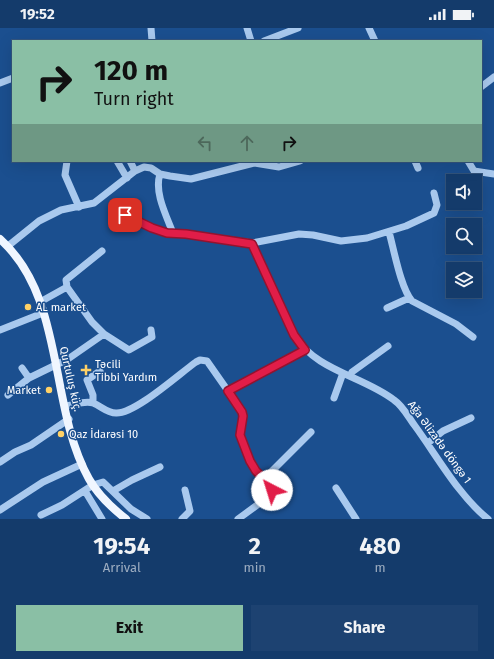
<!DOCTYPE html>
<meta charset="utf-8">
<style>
body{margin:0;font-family:"Fira Sans",sans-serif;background:#1d4271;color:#f1f3f6;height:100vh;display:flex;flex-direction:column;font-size:15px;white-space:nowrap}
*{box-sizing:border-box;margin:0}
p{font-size:13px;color:#9dadc1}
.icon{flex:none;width:22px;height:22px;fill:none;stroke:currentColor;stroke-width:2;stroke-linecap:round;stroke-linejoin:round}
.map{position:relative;height:491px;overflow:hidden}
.side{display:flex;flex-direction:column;background:#143b6b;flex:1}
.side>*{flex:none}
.top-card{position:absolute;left:12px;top:12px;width:470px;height:122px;border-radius:0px;box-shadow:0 4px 16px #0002,0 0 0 1px #33557e;background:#8abfa5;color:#111;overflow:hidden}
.controls{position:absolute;left:446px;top:146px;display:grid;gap:8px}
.controls a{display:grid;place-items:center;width:36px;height:36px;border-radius:0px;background:#143b6b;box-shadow:0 4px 16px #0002,0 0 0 1px #33557e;font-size:20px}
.pin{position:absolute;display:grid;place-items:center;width:34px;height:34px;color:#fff;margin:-17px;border-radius:8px;box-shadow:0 2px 6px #0006}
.me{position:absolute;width:44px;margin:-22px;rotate:320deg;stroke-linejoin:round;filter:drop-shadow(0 0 3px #0008)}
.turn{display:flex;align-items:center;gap:14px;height:84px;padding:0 16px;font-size:18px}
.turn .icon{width:52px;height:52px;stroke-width:2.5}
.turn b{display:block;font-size:28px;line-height:34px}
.lanes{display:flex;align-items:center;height:38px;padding:0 16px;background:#0003;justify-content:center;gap:20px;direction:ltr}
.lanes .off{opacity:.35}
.eta{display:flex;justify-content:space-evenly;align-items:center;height:68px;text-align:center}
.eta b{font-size:24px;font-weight:700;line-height:28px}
.action{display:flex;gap:8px;margin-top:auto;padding:8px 16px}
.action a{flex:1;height:46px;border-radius:0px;background:#8abfa5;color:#111;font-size:16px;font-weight:700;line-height:46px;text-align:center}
.action a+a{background:#1d4271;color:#f1f3f6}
.status{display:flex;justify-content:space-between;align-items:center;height:28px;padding:0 20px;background:#143b6b;direction:ltr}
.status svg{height:11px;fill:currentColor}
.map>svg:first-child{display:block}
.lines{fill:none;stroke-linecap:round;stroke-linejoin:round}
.minor{stroke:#a9c9ee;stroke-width:7}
.major{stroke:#f0f6ff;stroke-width:8}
.route-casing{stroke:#92132f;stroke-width:10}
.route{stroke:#e11d48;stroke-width:7}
.poi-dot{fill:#ffd166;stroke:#1b4f8f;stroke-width:1.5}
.labels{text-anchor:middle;stroke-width:3;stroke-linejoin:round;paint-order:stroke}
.poi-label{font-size:11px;fill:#fff;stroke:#1b4f8f;text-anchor:start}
.street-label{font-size:11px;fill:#fff;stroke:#1b4f8f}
</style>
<div class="status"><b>19:52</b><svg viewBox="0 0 49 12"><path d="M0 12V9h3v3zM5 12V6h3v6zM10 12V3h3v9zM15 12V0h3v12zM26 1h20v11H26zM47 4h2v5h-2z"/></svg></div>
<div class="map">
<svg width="494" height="491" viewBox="0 0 494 491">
<rect width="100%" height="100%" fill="#1b4f8f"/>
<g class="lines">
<path class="minor" d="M 151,0 L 152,13
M 247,0 L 251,13
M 369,0 L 375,13
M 264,13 L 298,0
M 0,55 L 13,50
M 481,59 L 494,49
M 67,133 L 65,147 L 79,179
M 117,133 L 127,150
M 130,133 L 135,143
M 415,133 L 418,140
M 468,133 L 474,143 L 494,146
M 160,146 C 154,164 166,187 173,205
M 125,187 L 152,200 L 167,205 L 186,206 L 252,215 L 299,206 L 313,207 L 341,213 L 367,210 L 406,198 L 434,185 L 437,177 L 434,165
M 389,204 C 394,222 401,261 412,273 L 456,296 L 473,309
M 252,215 L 294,307 C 316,343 363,348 394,372 C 403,378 409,390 415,398 C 437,428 459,468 488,491
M 8,218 L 39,193 L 61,182 L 94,175 L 135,143 L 144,139 L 151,140 L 160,146 L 170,148 L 191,151 L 254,135 L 279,139 L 300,133
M 40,274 L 67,259 L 66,252 L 102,223
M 387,280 L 409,270
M 0,302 L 43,285
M 104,306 L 129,322 L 152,309 L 151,302
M 22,340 L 29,350
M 350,348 L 352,344 L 388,318
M 228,363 L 305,322
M 8,367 L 29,350 L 68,331 L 104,306 L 92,294 L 67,259
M 334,370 L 343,345
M 93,375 L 93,367 L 87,352 L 100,343
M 65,378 C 74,377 85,372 93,375 C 101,378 107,385 116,385 C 135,386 179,346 196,334 L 200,332 L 207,333 L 242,383 C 245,393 237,402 241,411 C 245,422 249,434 256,443 C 261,450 270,454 272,462 L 271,467 L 238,491
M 428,415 L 443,403 L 471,390
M 0,434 L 15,424 L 31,417 L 69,391
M 264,451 L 311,404
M 336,460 L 356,491
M 85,463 L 102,491
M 113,463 L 132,452 L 160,439
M 0,482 L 43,454 L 82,436
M 41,487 L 62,477 L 93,457 L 103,454 L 131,481 L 147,491
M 182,491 L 190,483 L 185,462"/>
<path class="major" d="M 0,211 C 66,270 48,378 89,451 C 98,467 112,480 126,491"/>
</g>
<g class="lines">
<defs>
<path id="route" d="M 125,187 L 152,200 L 167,205 L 186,206 L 252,216 L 294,307 L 305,322 L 228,363 L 242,384 L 243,388 L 240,407 L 250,433 L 256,443 L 269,456 L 272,462"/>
</defs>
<use href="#route" class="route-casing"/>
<use href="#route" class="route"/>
</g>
<g class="poi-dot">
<circle cx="28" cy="279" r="4"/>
<path d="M84 336h4v4h4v4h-4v4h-4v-4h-4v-4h4z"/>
<circle cx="49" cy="362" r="4"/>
<circle cx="61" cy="406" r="4"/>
</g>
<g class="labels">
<g class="poi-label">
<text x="36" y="283">AL market</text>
<text x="95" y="340">Təcili<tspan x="95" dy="13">Tibbi Yardım</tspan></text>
<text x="41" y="366" text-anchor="end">Market</text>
<text x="69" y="410">Qaz İdarəsi 10</text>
</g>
<g class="street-label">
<text transform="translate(71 351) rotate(77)" y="4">Qurtuluş küç.</text>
<text transform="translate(440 414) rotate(54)" y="4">Ağa Əlizadə döngə 1</text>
</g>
</g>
</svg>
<div class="controls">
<a><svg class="icon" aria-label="sound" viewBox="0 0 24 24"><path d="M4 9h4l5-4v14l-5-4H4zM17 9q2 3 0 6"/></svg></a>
<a><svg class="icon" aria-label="search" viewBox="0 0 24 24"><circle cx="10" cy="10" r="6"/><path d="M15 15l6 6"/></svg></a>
<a><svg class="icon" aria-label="layers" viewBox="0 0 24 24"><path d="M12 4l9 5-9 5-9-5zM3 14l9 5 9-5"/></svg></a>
</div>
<div class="pin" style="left:125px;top:187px;background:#d93025"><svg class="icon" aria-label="arrive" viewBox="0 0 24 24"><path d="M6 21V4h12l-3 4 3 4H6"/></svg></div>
<svg class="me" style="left:272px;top:462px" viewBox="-20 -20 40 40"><circle r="19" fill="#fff"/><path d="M0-13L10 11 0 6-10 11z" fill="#e11d48"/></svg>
<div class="top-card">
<div class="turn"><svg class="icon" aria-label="right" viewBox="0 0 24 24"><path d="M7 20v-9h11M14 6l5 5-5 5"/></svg><div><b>120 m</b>Turn right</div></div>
<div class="lanes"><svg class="icon off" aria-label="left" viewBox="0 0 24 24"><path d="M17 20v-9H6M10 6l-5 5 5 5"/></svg><svg class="icon off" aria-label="ahead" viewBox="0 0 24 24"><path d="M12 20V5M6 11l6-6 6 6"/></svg><svg class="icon" aria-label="right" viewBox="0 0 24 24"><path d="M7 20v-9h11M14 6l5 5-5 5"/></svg></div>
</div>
</div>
<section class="side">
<div class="eta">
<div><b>19:54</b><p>Arrival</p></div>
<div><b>2</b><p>min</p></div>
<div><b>480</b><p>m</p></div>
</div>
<div class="action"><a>Exit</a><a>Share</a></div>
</section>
